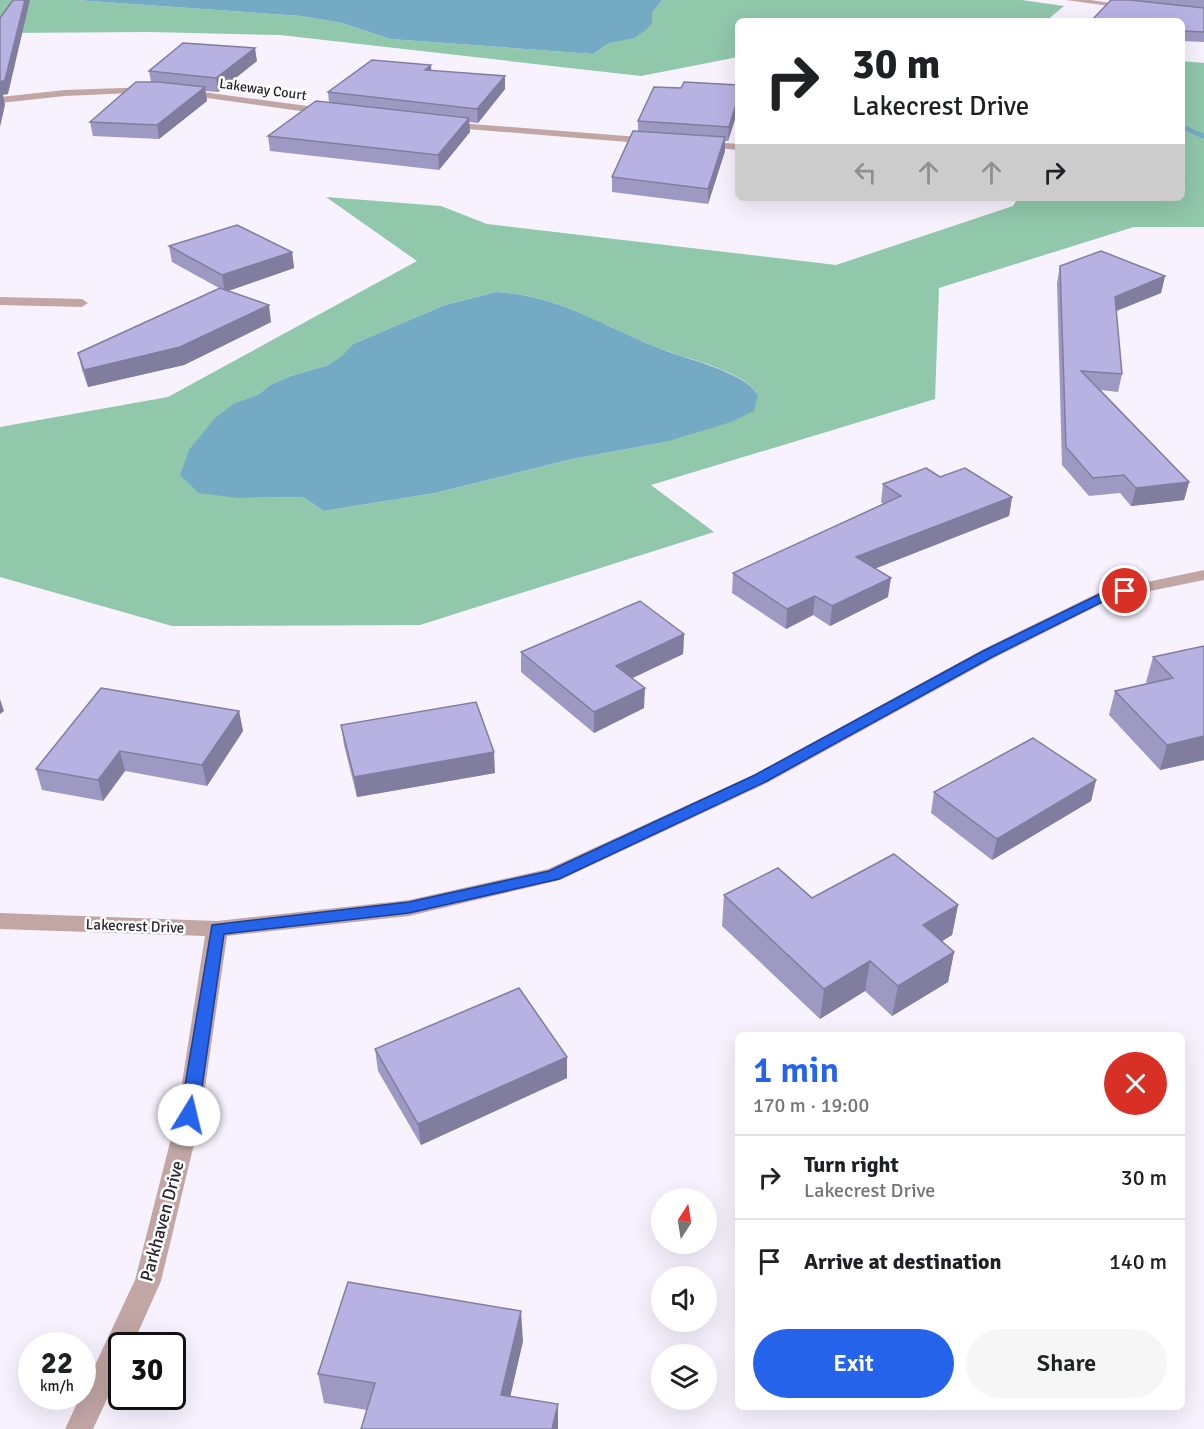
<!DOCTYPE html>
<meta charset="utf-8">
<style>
body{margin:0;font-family:Signika,sans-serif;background:#f6f6f6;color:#202124;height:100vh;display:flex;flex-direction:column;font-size:22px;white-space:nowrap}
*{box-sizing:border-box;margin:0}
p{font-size:20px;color:#757577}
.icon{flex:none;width:33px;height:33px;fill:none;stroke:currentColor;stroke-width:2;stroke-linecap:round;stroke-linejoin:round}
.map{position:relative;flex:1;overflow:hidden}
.side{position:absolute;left:735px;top:1032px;width:450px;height:378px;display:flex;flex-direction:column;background:#fff;border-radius:9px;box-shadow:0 6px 24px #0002}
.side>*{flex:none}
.guide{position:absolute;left:735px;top:18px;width:450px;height:183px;border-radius:9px;box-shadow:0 6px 24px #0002;background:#fff;color:#202124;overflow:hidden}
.needle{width:39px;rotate:12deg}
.controls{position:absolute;left:651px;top:1188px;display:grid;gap:12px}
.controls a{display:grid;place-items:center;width:66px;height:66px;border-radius:50%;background:#fff;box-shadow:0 6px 24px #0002;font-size:30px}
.speed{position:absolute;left:18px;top:1332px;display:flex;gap:12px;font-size:30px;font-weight:700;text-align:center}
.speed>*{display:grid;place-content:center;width:78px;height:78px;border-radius:50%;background:#fff;box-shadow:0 6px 24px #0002;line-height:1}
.speed small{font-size:15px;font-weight:400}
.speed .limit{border:3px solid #111;border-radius:9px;background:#fff;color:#111}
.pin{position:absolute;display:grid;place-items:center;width:51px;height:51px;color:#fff;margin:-26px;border:3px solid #fff;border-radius:50%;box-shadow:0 2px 6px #0007}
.me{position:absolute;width:66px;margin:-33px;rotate:9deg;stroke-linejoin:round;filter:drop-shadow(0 0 4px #0008)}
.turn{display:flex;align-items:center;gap:21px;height:126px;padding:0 18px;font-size:27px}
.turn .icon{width:78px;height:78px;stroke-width:2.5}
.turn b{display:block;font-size:42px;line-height:51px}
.lanes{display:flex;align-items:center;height:57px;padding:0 18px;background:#0003;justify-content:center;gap:30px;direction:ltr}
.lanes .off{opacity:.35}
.round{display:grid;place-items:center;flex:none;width:63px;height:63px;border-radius:32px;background:#f6f6f6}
.headline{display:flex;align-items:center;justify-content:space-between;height:102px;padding:0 18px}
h1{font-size:36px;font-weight:600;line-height:45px;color:#2563eb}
.cta{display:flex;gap:12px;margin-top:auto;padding:12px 18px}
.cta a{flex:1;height:69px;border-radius:36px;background:#2563eb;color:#fff;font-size:24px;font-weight:600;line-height:69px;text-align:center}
.cta a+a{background:#f6f6f6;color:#202124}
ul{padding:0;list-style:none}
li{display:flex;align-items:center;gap:18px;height:84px;padding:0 18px;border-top:2px solid #e0e0e0}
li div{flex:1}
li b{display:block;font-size:22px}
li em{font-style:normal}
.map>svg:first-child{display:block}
.forest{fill:#91c7ab;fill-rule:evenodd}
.water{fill:#75aac5}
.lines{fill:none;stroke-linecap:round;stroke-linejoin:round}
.stream{fill:#75aac5;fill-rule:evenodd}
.minor{fill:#c1a6a4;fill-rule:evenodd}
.wall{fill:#9e99c3}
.shaded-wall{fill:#817d9f}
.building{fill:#b8b2e3;stroke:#817d9f;stroke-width:1.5}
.route{fill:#2563eb;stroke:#184099;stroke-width:1.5}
.labels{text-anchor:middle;stroke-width:5;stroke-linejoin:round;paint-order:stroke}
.far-street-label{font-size:14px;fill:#2a272e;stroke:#fff}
.street-label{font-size:15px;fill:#2a272e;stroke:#fff}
.near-street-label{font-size:18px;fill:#2a272e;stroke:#fff}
</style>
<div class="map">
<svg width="1204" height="1429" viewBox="0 0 1204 1429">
<rect width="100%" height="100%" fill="#f7f2fd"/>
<path class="forest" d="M 0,0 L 75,0 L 301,16 L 342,23 L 390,39 L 593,54 L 609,43 L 652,23 L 652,13 L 662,0 L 1022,0 L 1064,6 L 1046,21 L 738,21 L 738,57 L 641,76 L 280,35 L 150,32 L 0,33 Z
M 1182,61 L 1204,63 L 1204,227 L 1134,227 L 939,288 L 935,399 L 651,485 L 714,532 L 420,625 L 172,626 L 0,577 L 0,427 L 168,397 L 417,261 L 326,197 L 441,206 L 487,224 L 836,265 L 1013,206 L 1018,198 L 1182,198 ZM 496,292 C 559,295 600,325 656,347 C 682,358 745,370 758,395 L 665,442 L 572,459 L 435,493 L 324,511 L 303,497 L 238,498 L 235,403 L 259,394 L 270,385 L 291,376 L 328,365 L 341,358 L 353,344 L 445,305 Z"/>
<path class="water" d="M 75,0 L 662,0 L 652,13 L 652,23 L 646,30 L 634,38 L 609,43 L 593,54 L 390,39 L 342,23 L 301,16 Z
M 496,292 C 558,295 601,325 656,347 C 681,358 745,371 758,395 L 754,411 L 731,422 L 665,442 L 572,459 L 435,493 L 324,511 L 303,497 L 238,498 L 199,493 L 180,475 L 189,450 L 215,418 L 235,403 L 259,394 L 270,385 L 291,376 L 328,365 L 341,357 L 353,344 L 445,305 Z"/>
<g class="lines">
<path class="stream" d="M 1182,124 L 1204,134 L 1204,139 L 1182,129 Z"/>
<path class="minor" d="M 1066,0 L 1091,0 L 1135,7 L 1131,9 Z
M 151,87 L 154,88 L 154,92 L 65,96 L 0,103 L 0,97 L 65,90 Z
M 181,89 L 329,109 L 334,112 L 329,115 L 178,94 L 178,90 Z
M 446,122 L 652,138 L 657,141 L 652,144 L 443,127 L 443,123 Z
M 700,141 L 738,144 L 738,150 L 696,146 L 696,142 Z
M 0,297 L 82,299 L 88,303 L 82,307 L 0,305 Z
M 1204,570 L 1204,580 L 1111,599 L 994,658 L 767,783 L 560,880 L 409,916 L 227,936 L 201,1115 L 161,1281 L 132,1346 L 122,1346 L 122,1367 L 93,1429 L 65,1429 L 135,1280 L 177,1115 L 205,936 L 0,929 L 0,913 L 217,921 L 409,900 L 548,869 L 753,775 L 982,650 L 1100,592 Z"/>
</g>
<path class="wall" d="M 1111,0 L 1204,0 L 1204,42 L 1182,41 L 1182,21 Z
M 257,61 L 218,92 L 205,91 L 207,101 L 159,139 L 93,136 L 90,122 L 151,82 L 149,71 Z
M 431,71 L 505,89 L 478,123 L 469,122 L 470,132 L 439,170 L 270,151 L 268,136 L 329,103 L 328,92 Z
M 738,85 L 738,110 L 728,141 L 725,141 L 725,151 L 708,204 L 612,192 L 612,177 L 638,131 L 638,121 L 681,88 Z
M 169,246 L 292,252 L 294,268 L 228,291 L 271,322 L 184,365 L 88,387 L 82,370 L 78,353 L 219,288 L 172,262 Z
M 1060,266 L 1165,276 L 1161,293 L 1116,311 L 1122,374 L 1118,392 L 1101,390 L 1189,482 L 1184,500 L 1131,506 L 1120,493 L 1089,496 L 1062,465 L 1057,283 Z
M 940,477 L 1012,497 L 1009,516 L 875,568 L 888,597 L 830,626 L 813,615 L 786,629 L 732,593 L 733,573 L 883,504 L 881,502 L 883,484 Z
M 684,634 L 683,654 L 632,678 L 644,708 L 594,733 L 521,672 L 521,652 Z
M 1204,646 L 1204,760 L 1160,770 L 1109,715 L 1115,691 L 1148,683 L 1146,682 L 1153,657 Z
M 239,711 L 243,731 L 207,786 L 125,771 L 103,801 L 42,790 L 36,769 Z
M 341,725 L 495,773 L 357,797 L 344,745 Z
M 1096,780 L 1091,801 L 992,860 L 931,813 L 934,792 Z
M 724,895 L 812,898 L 958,905 L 952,935 L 942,941 L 954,952 L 948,982 L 892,1016 L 865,991 L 820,1019 L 722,926 Z
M 375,1049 L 567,1057 L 567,1078 L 421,1145 L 378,1071 Z
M 523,1341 L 510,1396 L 367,1410 L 324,1403 L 318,1374 Z"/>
<path class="shaded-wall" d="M 25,0 L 30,0 L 8,94 L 3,95 L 5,105 L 0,127 L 0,82 Z
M 255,48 L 257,61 L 218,92 L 216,78 Z
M 431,65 L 432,79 L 425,70 Z
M 505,76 L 505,89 L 478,123 L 477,109 Z
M 205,87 L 207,101 L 159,139 L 157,125 Z
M 738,98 L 738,110 L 728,141 L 729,127 Z
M 469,118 L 470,132 L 439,170 L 438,155 Z
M 725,137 L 725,151 L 708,204 L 708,189 Z
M 292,252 L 294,268 L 225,292 L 222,275 Z
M 1165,276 L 1161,293 L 1111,313 L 1115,297 Z
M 269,305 L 271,322 L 184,365 L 88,387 L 84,370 Z
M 1189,482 L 1184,500 L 1131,506 L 1136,488 Z
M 1012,497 L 1009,516 L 854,577 L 856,557 Z
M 891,578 L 888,597 L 830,626 L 832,606 Z
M 815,596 L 813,615 L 786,629 L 787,609 Z
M 684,634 L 683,654 L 616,686 L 616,666 Z
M 645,688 L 644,708 L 594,733 L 594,712 Z
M 0,699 L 4,711 L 0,714 Z
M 239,711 L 243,731 L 207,786 L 202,765 Z
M 1204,736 L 1204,760 L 1160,770 L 1167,745 Z
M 120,751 L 125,771 L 103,801 L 98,780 Z
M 494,752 L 495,773 L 357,797 L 354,777 Z
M 1096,780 L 1091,801 L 992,860 L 997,839 Z
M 958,905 L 952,935 L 918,956 L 923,925 Z
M 954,952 L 948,982 L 892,1016 L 898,986 Z
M 870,961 L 865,991 L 820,1019 L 824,989 Z
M 567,1057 L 567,1078 L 421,1145 L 418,1124 Z
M 521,1311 L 523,1341 L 504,1424 L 501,1395 Z
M 558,1404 L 558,1429 L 552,1429 Z"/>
<path class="building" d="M 13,0 L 25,0 L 5,80 L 0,82 L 0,18 Z
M 1111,0 L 1130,0 L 1204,8 L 1204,32 L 1182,31 L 1182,21 L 1091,21 Z
M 183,43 L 255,48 L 216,78 L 149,71 Z
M 372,60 L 431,65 L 425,70 L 505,76 L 477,109 L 328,92 Z
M 136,82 L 159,82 L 205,87 L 157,125 L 90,122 Z
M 684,82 L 738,85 L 738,98 L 729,127 L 638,121 L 654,87 L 681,88 Z
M 316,101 L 469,118 L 438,155 L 268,136 Z
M 633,131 L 725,137 L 708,189 L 612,177 Z
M 237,225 L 292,252 L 222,275 L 169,246 Z
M 1101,251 L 1165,276 L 1115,297 L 1122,374 L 1081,371 L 1189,482 L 1136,488 L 1124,475 L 1093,478 L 1066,447 L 1060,266 Z
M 220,288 L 269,305 L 180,347 L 84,370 L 78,353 Z
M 926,468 L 940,477 L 965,468 L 1012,497 L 856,557 L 891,578 L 832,606 L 815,596 L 787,609 L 733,573 L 901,496 L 883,484 Z
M 640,601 L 684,634 L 616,666 L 645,688 L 594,712 L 521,652 Z
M 1204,646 L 1204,736 L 1167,745 L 1115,691 L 1173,678 L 1153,657 Z
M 101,688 L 239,711 L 202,765 L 120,751 L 98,780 L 36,769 Z
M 476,702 L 494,752 L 354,777 L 341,725 Z
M 1033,738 L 1096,780 L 997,839 L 934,792 Z
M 894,854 L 958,905 L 923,925 L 954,952 L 898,986 L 870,961 L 824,989 L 724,895 L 778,868 L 812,898 Z
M 519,988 L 567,1057 L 418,1124 L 375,1049 Z
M 348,1282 L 521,1311 L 501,1395 L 558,1404 L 552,1429 L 361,1429 L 375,1383 L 318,1374 Z"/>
<path class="route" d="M 1125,588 L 1131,591 L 1130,594 L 1110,598 L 992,657 L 765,782 L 559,879 L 409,913 L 224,934 L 198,1115 L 195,1120 L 189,1122 L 182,1120 L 180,1115 L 212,925 L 409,902 L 549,871 L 755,775 L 983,651 L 1102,593 Z"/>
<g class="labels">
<g class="far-street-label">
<text transform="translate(263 89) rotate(8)" y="5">Lakeway Court</text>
</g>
<g class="street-label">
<text transform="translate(135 926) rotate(2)" y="5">Lakecrest Drive</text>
</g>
<g class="near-street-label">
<text transform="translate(162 1221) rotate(-75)" y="6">Parkhaven Drive</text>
</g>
</g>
</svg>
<div class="controls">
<a><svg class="needle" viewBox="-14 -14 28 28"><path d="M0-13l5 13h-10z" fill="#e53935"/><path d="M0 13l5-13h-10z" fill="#757577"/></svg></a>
<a><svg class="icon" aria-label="sound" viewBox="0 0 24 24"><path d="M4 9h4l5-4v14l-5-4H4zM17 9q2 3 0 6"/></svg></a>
<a><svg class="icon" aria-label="layers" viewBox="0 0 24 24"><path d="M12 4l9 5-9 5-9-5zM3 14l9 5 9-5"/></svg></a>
</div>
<div class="speed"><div>22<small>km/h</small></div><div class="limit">30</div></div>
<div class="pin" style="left:1125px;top:591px;background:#d93025"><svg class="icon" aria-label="arrive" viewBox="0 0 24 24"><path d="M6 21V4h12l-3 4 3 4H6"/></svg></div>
<svg class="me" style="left:189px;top:1115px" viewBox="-20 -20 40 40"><circle r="19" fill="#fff"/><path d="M0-13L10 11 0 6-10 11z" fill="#2563eb"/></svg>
<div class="guide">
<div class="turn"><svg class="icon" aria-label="right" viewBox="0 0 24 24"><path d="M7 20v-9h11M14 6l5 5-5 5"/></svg><div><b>30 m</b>Lakecrest Drive</div></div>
<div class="lanes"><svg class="icon off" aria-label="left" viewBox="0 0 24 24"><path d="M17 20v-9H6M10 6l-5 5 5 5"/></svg><svg class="icon off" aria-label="ahead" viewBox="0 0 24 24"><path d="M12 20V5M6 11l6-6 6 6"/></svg><svg class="icon off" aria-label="ahead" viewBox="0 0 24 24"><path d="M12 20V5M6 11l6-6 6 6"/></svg><svg class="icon" aria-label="right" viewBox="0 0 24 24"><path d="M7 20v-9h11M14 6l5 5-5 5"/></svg></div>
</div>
<section class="side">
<div class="headline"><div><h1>1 min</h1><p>170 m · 19:00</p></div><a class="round" style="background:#d93025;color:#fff"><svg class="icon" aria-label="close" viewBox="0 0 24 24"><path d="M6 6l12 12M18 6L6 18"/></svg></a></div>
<ul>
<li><svg class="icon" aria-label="right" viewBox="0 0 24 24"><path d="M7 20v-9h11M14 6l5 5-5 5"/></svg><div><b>Turn right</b><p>Lakecrest Drive</p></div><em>30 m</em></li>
<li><svg class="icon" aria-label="arrive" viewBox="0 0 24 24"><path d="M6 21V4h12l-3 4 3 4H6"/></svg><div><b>Arrive at destination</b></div><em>140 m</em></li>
</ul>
<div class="cta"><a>Exit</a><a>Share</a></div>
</section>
</div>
